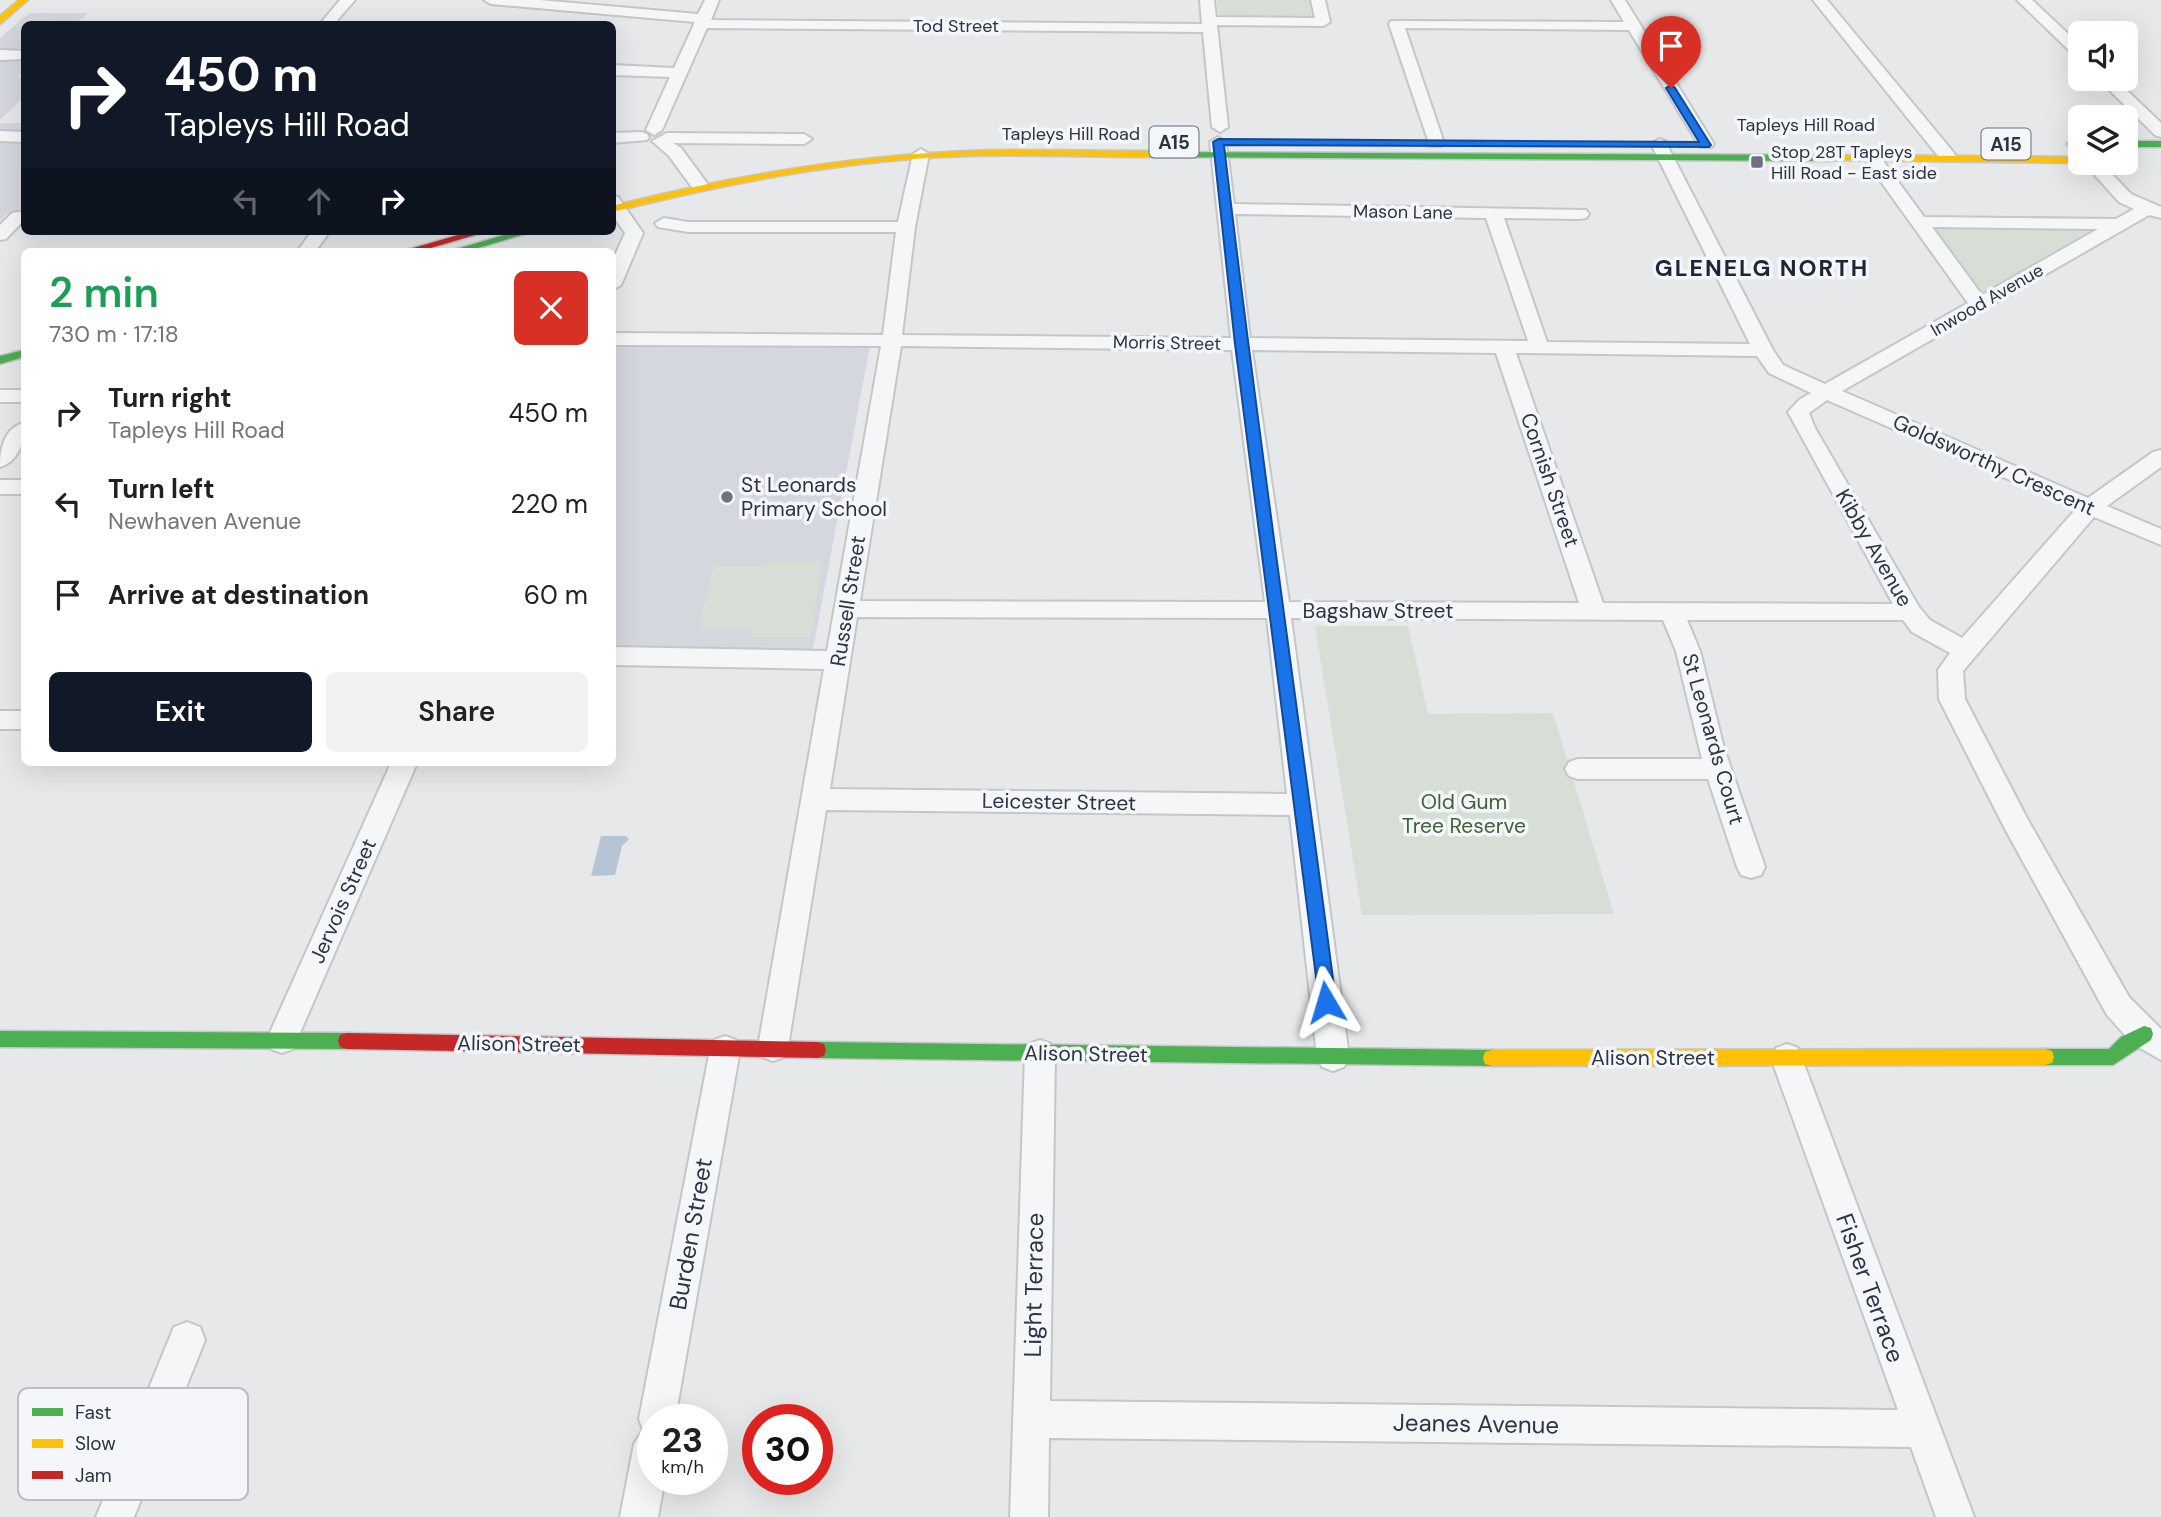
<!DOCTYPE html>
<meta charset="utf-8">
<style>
body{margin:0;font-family:"DM Sans",sans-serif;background:#f2f2f2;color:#202124;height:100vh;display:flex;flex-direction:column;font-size:26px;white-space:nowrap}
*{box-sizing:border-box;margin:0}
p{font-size:23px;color:#757577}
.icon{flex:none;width:38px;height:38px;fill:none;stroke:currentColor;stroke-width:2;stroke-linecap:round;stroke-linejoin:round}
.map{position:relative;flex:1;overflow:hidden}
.panel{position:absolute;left:21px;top:248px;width:595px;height:518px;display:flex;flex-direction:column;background:#fff;border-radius:10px;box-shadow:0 7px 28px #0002}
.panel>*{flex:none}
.top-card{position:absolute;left:21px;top:21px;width:595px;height:214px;border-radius:10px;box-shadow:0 7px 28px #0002;background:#111827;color:#fff;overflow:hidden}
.tools{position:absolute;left:2068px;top:21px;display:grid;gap:14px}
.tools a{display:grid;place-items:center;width:70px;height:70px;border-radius:10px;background:#fff;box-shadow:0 7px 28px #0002;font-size:35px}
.speed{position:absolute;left:637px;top:1404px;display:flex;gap:14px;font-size:35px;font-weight:700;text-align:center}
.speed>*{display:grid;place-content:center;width:91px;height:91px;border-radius:50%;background:#fff;box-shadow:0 7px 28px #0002;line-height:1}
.speed small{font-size:18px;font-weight:400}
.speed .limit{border:10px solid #d22;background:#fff;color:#111}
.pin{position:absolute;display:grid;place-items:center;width:60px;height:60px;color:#fff;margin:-72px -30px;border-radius:50% 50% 50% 0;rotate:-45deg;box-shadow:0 0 7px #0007}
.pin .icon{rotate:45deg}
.me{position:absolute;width:77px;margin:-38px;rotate:353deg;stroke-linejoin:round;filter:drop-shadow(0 0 5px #0008)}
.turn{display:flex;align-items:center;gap:24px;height:147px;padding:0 28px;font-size:32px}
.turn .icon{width:91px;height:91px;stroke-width:2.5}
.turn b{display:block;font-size:49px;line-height:60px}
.lanes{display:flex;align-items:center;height:66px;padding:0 28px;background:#0003;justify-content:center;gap:35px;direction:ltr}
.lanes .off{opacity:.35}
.round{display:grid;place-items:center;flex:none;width:74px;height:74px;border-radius:10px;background:#f2f2f2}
.overview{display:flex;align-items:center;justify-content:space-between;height:119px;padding:0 28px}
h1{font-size:42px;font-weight:600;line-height:52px;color:#1e9e55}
.primary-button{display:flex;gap:14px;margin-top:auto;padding:14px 28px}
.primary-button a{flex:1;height:80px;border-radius:10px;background:#111827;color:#fff;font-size:28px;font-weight:600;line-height:80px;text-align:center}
.primary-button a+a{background:#f2f2f2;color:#202124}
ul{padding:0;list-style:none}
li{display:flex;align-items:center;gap:21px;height:91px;padding:0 28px}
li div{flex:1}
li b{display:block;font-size:26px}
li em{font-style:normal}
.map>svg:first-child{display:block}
.built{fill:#d4d7dd}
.green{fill:#d6ded6}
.water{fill:#b4c4d5}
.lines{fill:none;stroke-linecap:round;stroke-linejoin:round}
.street-casing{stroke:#c4c6c8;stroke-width:4}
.fast-casing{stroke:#c4c6c8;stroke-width:3}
.slow-casing{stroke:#c4c6c8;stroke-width:3}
.jam-casing{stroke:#c4c6c8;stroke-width:3}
.street{fill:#f5f6f7;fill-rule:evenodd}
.fast{fill:#4caf50;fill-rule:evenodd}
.slow{fill:#ffc107;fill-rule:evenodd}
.jam{fill:#c62828;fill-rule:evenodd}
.route{fill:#1a73e8;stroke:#114b97;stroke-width:2}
.poi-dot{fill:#6c737f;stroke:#f4f6f9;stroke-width:2.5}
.labels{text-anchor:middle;stroke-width:7;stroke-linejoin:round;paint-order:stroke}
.far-street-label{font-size:18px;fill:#2b3445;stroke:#f4f6f9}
.far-poi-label{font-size:18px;fill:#2b3445;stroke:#f4f6f9;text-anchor:start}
.shield{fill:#f4f6f9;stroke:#676e7b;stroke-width:2}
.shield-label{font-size:19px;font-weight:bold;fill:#2b3445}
.street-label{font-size:21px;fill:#2b3445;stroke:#f4f6f9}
.poi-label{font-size:21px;fill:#2b3445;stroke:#f4f6f9;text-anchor:start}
.park-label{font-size:21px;fill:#3f6138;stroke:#f4f6f9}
.far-district-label{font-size:23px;font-weight:bold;letter-spacing:2px;fill:#1d2536;stroke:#f4f6f9}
.near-street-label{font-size:24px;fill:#2b3445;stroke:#f4f6f9}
.key{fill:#f4f6f9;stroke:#b8bcc3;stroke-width:2}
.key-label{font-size:19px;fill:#2b3445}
</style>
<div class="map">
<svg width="2161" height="1517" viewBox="0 0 2161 1517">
<rect width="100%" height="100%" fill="#e6e8ea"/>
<path class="built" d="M 29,13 L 88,13 L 75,24 L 24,24 L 24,70 L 17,77 L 24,77 L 24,97 L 0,120 L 0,38 Z
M 0,123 L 24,123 L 24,215 L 6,214 L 0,220 Z
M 613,344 L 870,346 L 813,649 L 613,648 Z"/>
<path class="green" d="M 1217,0 L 1312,0 L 1315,15 L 1309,18 L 1225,18 L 1219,15 Z
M 1931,228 L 2096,228 L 1980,294 Z
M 822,561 L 811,637 L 751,637 L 751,630 L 698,630 L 714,566 L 765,566 L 766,562 Z
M 1315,626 L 1408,626 L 1428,714 L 1553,713 L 1614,914 L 1362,915 Z"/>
<path class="water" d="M 601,836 L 626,836 L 629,839 L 622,846 L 615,875 L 591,876 Z"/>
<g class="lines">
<defs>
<path id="street" d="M 340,0 L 355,0 L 334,24 L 320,24 Z
M 484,0 L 539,0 L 698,14 L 705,0 L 719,0 L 711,20 L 1202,24 L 1200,0 L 1214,0 L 1216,17 L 1315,18 L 1311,0 L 1325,0 L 1330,22 L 1323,26 L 1217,25 L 1228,127 L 1220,132 L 1212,127 L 1203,32 L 707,28 L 662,130 L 654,135 L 646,130 L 670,77 L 612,75 L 612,65 L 674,68 L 695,22 L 491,4 Z
M 1611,0 L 1625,0 L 1714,144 L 1712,147 L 1700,147 L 1629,30 L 1405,28 L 1444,143 L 1442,146 L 1430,146 L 1389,24 L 1391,21 L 1624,22 Z
M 1813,0 L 1827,0 L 1954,153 L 1956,157 L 1954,161 L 1942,161 Z
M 2017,0 L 2032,0 L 2081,46 L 2081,58 L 2076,57 Z
M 0,50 L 24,51 L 24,59 L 0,60 Z
M 2098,79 L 2115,79 L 2161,123 L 2161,137 L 2155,135 Z
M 0,131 L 24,132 L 24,142 L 0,141 Z
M 641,132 L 647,134 L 649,137 L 647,140 L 612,143 L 612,133 Z
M 667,133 L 804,134 L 812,139 L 804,144 L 673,143 L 681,148 L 709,186 L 700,191 L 694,190 L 669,156 L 652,141 Z
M 1218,137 L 1226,142 L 1234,204 L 1586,210 L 1589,214 L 1586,218 L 1580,219 L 1504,218 L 1547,342 L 1750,344 L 1651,144 L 1659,139 L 1665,141 L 1773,350 L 1783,365 L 1825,384 L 1968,303 L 1864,158 L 1866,154 L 1878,154 L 1924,217 L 2116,219 L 2134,209 L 2119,202 L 2084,163 L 2101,163 L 2131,194 L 2161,207 L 2161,218 L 2149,215 L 1842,391 L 2088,498 L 2153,452 L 2161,450 L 2161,467 L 2107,506 L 2161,529 L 2161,545 L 2094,517 L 1963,671 L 1965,699 L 2028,820 L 2129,997 L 2161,1029 L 2161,1060 L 2133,1044 L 2107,1015 L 2004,827 L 1939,699 L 1938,670 L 1950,653 L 1912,632 L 1903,620 L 1687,620 L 1700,651 L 1724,748 L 1765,867 L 1761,875 L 1751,878 L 1741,875 L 1737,867 L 1708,779 L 1578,779 L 1569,776 L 1565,769 L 1569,762 L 1578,759 L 1702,759 L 1676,651 L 1663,620 L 1291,618 L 1349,1057 L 1344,1067 L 1333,1071 L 1322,1067 L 1317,1057 L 1290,815 L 826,810 L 788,1047 L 784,1057 L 773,1061 L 762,1057 L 758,1047 L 824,669 L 612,665 L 612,647 L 827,651 L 881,346 L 612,345 L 612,333 L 883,335 L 896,232 L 688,232 L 658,227 L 655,223 L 664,218 L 688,222 L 898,222 L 913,154 L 921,149 L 929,154 L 915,227 L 902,335 L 1231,338 L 1210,142 ZM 1235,214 L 1486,218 L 1528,341 L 1250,338 ZM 1932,227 L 2098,229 L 1982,295 ZM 901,346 L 1232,350 L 1265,602 L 860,601 ZM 1252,350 L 1496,353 L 1579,603 L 1289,602 ZM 1516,353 L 1757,356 L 1769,373 L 1811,393 L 1799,400 L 1788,412 L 1893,604 L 1603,603 ZM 1827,400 L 2076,509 L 1962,638 L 1930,620 L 1919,607 L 1815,428 L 1809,413 ZM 857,617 L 1267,618 L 1287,794 L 830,789 Z
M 2075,139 L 2081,140 L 2081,155 L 2075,154 L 2067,144 Z
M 612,196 L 618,197 L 643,233 L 621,285 L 612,290 L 612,262 L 625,233 L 612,214 Z
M 18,212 L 24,213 L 24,220 L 6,239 L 0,240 L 0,225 L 12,213 Z
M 312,231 L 330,231 L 315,252 L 297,252 Z
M 0,390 L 24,390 L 24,402 L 0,402 Z
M 24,423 C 25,440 19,462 0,467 C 0,449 4,428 24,423 Z
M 0,480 L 24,480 L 24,494 L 0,494 Z
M 0,711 L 24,711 L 24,729 L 0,729 Z
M 391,763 L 417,763 L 293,1049 L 282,1053 L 271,1049 L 267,1039 Z
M 725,1036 L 736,1040 L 740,1050 L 675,1419 L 653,1419 L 653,1479 L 665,1479 L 658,1517 L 620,1517 L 634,1444 L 643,1430 L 639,1419 L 710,1050 L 714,1040 Z
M 1040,1040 L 1051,1044 L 1055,1054 L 1050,1401 L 1898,1410 L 1771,1058 L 1776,1048 L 1787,1044 L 1798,1048 L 1974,1517 L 1936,1517 L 1911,1447 L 1049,1438 L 1048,1517 L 1010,1517 L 1025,1054 L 1029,1044 Z
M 187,1322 L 200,1327 L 205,1340 L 134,1517 L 96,1517 L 174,1327 Z"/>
<path id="fast" d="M 2126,141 L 2161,141 L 2161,147 L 2126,147 Z
M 1145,152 L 1832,155 L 1837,158 L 1832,161 L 1149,157 L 1144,154 Z
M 518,231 L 535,231 L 464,252 L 447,252 Z
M 24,350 L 24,357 L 0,364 L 0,356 Z
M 2144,1026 L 2151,1028 L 2153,1034 L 2151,1040 L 2113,1065 L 2045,1065 L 2038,1063 L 2036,1057 L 2038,1051 L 2045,1049 L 2109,1049 L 2121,1037 Z
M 0,1031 L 347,1033 L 354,1035 L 356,1041 L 354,1047 L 347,1049 L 0,1047 Z
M 817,1042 L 1492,1050 L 1499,1052 L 1501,1058 L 1499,1064 L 1492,1066 L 817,1058 L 810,1056 L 808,1050 L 810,1044 Z"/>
<path id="slow" d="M 19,0 L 28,0 L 0,24 L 0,16 Z
M 1010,150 L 1149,151 L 1154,154 L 1149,157 C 1075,157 1000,153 926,158 C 820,165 716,186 612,212 L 612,206 C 743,173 874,151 1010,150 Z
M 1832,155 L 2081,157 L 2082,163 L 1828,160 L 1827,158 Z
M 2045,1049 L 2052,1051 L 2054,1057 L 2052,1063 L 2045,1065 L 1492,1066 L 1485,1064 L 1483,1058 L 1485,1052 L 1492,1050 Z"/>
<path id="jam" d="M 472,231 L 482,233 L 417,252 L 399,252 Z
M 347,1033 L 817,1042 L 824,1044 L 826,1050 L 824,1056 L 817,1058 L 347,1049 L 340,1047 L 338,1041 L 340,1035 Z"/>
</defs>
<use href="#street" class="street-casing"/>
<use href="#fast" class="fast-casing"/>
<use href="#slow" class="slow-casing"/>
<use href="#jam" class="jam-casing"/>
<use href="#street" class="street"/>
<use href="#fast" class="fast"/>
<use href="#slow" class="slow"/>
<use href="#jam" class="jam"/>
</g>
<path class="route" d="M 1671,85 L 1675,88 L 1711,145 L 1709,147 L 1224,145 C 1257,431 1299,716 1336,1002 L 1333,1008 L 1326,1010 L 1320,1008 L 1235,344 L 1213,142 L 1218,139 L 1699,142 L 1666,88 Z"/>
<g class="poi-dot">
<rect x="1750" y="155" width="14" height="14" rx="3.5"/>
<circle cx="727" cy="497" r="7"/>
</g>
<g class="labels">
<g class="far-street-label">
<text x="956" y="32">Tod Street</text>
<text x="1806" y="131">Tapleys Hill Road</text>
<text x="1071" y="140">Tapleys Hill Road</text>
<text transform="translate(1403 212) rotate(1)" y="6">Mason Lane</text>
<text transform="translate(1987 300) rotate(-30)" y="6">Inwood Avenue</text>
<text transform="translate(1167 343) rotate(1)" y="6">Morris Street</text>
</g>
<g class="far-poi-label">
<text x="1771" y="158">Stop 28T Tapleys<tspan x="1771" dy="21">Hill Road - East side</tspan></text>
</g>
<g class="shield">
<rect x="1149.5" y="126.5" width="49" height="31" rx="5"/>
<rect x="1981.5" y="128.5" width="49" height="31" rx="5"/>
</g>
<g class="shield-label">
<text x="1174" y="149">A15</text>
<text x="2006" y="151">A15</text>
</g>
<g class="street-label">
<text transform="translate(1994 465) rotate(24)" y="7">Goldsworthy Crescent</text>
<text transform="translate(1550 480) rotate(71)" y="7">Cornish Street</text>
<text transform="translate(1874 548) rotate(60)" y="7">Kibby Avenue</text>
<text transform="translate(848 601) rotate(-81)" y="7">Russell Street</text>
<text x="1378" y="618">Bagshaw Street</text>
<text transform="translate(1713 739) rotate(74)" y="7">St Leonards Court</text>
<text transform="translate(1059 802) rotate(1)" y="7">Leicester Street</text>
<text transform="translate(343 901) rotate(-66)" y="7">Jervois Street</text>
<text transform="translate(519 1044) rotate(1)" y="7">Alison Street</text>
<text transform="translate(1086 1054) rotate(1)" y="7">Alison Street</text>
<text x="1653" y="1065">Alison Street</text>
</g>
<g class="poi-label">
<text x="741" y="492">St Leonards<tspan x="741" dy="24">Primary School</tspan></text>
</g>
<g class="park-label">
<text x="1464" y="809">Old Gum<tspan x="1464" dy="24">Tree Reserve</tspan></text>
</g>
<g class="far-district-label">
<text x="1762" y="276">GLENELG NORTH</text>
</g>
<g class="near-street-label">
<text transform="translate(691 1234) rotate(-80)" y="8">Burden Street</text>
<text transform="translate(1034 1285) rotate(-89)" y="8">Light Terrace</text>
<text transform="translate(1870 1288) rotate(70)" y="8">Fisher Terrace</text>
<text transform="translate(1476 1424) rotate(1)" y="8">Jeanes Avenue</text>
</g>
</g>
<rect x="18" y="1388" width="230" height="112" rx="10" class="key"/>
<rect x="32" y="1408" width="31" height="8" fill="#4caf50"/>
<rect x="32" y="1439" width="31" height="9" fill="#ffc107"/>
<rect x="32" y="1471" width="31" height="8" fill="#c62828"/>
<g class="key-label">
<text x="75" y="1419">Fast</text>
<text x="75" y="1450">Slow</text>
<text x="75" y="1482">Jam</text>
</g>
</svg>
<div class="tools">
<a><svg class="icon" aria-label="sound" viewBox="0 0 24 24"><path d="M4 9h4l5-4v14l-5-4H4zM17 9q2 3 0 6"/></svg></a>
<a><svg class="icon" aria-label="layers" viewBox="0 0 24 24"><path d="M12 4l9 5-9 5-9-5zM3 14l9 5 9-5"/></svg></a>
</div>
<div class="speed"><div>23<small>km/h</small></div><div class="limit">30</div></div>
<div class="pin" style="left:1671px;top:88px;background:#d93025"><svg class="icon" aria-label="arrive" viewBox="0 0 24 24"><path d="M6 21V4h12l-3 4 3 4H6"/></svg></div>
<svg class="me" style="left:1326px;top:1002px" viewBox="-20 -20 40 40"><path d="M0-17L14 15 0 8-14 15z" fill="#1a73e8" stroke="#fff" stroke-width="4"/></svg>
<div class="top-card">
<div class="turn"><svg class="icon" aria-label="right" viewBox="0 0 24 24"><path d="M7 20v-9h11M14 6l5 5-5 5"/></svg><div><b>450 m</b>Tapleys Hill Road</div></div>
<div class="lanes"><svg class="icon off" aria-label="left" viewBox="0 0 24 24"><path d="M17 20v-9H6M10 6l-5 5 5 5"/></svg><svg class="icon off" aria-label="ahead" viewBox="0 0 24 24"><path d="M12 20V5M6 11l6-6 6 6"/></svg><svg class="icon" aria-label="right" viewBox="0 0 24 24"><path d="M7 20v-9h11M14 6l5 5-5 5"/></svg></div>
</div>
<section class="panel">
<div class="overview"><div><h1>2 min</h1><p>730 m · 17:18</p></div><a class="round" style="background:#d93025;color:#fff"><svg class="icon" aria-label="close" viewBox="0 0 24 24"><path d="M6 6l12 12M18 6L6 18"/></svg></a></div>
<ul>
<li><svg class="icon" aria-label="right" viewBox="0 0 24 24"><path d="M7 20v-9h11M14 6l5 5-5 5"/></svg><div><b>Turn right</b><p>Tapleys Hill Road</p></div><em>450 m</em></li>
<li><svg class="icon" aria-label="left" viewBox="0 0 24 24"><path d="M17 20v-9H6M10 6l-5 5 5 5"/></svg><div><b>Turn left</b><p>Newhaven Avenue</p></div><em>220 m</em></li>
<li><svg class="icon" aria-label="arrive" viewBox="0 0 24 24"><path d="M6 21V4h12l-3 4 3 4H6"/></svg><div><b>Arrive at destination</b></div><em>60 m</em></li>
</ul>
<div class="primary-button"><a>Exit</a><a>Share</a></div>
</section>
</div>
